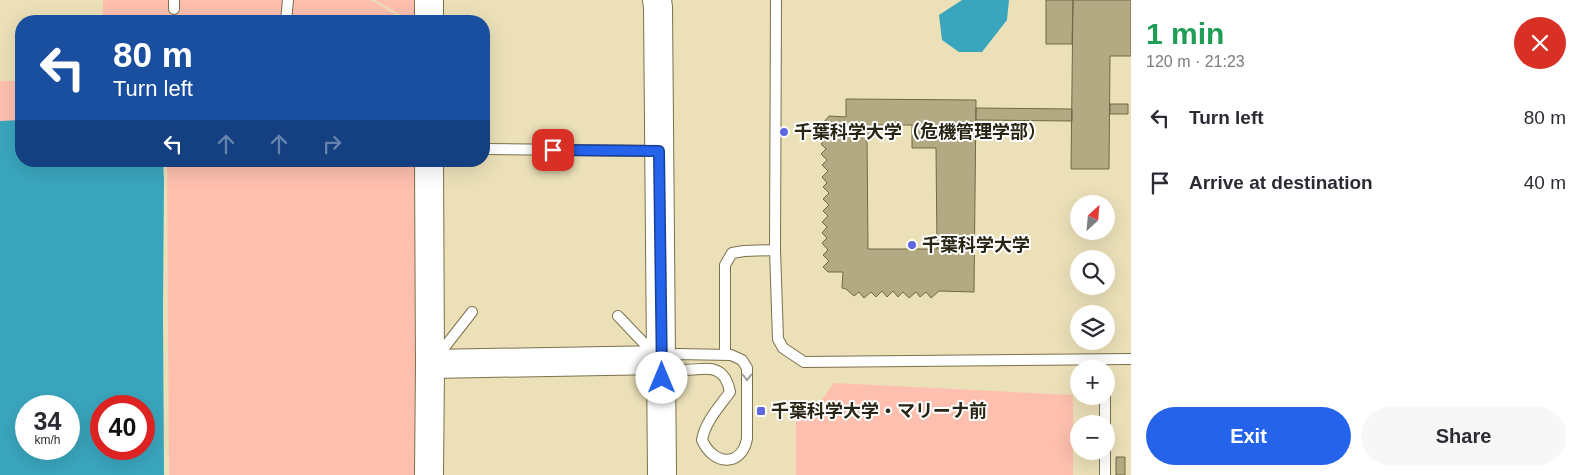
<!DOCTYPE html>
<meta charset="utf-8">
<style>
body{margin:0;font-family:Arial,"Noto Sans JP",sans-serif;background:#f7f7f7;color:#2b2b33;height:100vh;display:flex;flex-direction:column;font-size:19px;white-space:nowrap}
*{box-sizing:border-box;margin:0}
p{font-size:16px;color:#7c7c81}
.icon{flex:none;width:28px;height:28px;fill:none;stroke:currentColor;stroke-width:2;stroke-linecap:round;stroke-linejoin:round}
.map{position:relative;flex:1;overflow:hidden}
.panel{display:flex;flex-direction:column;background:#fff;width:450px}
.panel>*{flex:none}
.hud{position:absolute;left:15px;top:15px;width:475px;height:152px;border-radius:20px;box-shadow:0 5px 20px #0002;background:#1a4fa0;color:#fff;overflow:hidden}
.needle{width:32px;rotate:26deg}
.controls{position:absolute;left:1070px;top:195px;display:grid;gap:10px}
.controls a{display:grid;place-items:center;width:45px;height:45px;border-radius:50%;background:#fff;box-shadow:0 5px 20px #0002;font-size:25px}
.speed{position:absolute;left:15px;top:395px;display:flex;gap:10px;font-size:25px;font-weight:700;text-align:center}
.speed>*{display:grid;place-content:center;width:65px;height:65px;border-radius:50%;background:#fff;box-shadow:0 5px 20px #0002;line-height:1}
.speed small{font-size:12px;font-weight:400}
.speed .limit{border:8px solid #d22;background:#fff;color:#111}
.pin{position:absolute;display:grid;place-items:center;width:42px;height:42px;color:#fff;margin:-21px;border-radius:10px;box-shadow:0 2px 8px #0006}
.me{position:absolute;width:55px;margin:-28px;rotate:0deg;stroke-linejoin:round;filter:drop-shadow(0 0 4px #0008)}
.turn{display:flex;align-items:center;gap:18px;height:105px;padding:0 15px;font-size:22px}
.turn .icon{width:65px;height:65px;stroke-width:2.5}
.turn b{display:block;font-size:35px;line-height:42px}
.lanes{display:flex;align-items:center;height:48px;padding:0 15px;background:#0003;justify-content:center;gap:25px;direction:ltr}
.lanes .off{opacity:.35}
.round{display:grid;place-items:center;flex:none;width:52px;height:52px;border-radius:26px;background:#f7f7f7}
.headline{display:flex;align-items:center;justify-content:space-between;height:85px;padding:0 15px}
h1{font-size:30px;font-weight:600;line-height:38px;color:#1e9e55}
.button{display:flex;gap:10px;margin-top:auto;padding:10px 15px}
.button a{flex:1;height:58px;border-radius:30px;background:#2563eb;color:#fff;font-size:20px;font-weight:600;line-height:58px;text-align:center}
.button a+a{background:#f7f7f7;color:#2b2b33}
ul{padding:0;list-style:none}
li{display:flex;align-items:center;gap:15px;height:65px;padding:0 15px}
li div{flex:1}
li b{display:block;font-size:19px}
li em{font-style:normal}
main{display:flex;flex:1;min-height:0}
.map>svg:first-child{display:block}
.green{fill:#febfae}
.water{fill:#3aa6be;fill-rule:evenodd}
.building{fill:#b3a982;stroke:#726944;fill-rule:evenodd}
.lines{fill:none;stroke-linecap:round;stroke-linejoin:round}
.lane-casing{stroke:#7b714c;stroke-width:12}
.secondary-casing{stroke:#7b714c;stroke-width:30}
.lane{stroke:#fff;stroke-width:10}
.secondary{stroke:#fff;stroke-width:28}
.oneway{stroke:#9f9d96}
.route-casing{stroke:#184099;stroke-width:12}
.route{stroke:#2563eb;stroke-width:9}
.poi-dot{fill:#5d67df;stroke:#fff;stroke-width:2}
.labels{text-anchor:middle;stroke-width:4;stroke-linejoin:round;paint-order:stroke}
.poi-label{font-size:18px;font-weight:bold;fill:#292515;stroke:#fff;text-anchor:start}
</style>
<main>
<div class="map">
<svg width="1131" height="475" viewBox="0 0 1131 475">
<rect width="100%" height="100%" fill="#ebe0b8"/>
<path class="green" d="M 103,0 L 371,0 L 407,21 L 102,21 Z
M 375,0 L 417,0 L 417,21 L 411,21 Z
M 0,81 L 21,81 L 21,127 L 0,127 Z
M 166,161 L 417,161 L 416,475 L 169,475 L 167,166 Z
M 834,383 L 1073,395 L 1073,475 L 796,475 L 796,416 L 819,404 Z"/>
<path class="water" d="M 962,0 L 1009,0 L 1007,20 L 982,52 L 959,52 L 942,40 L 939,15 Z
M 21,120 L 21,161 L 163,161 L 164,180 L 163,313 L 164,475 L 0,475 L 0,121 ZM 26,406 L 69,406 L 69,449 L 26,449 ZM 101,406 L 144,406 L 144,449 L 101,449 Z"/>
<path class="building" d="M 1046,0 L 1073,0 L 1072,44 L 1046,44 Z
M 1073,0 L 1131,0 L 1131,56 L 1110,56 L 1109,169 L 1071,169 Z
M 846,99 L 976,100 L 974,292 L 939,291 L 931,298 L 926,292 L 920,297 L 916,292 L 909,298 L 903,292 L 898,297 L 893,291 L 887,297 L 882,291 L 876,297 L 871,292 L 864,298 L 859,292 L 854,296 L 846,289 L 842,288 L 843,272 L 828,272 L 823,267 L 829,261 L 823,255 L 828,250 L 822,243 L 827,238 L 822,233 L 827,227 L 822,222 L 828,216 L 823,211 L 829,205 L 823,199 L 829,193 L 823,187 L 827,183 L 822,177 L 828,171 L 822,165 L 827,160 L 821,154 L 826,149 L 821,144 L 827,138 L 821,132 L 827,127 L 823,123 L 829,116 L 846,117 ZM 875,125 L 912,125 L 912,148 L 936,148 L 937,249 L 868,249 L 867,137 L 875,137 Z
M 1110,104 L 1128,104 L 1128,114 L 1110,114 Z
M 976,108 L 1072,109 L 1072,121 L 976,120 Z
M 1116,457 L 1125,457 L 1125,475 L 1116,475 Z"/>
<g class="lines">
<defs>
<path id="lane" d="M 174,0 L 174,9
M 776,0 L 775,250 L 778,339 L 783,348 L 804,362 L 1131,359
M 286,21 L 288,0
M 484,149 L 658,151
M 618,316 C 631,329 659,362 674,368 C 691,375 713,360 725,378 C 728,383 729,387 730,392 C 719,407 705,422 702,440 C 713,465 741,468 747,439 L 747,368 L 742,360 L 731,355 L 677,354 L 663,360
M 725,355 L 725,265 L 732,253 L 744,251 L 775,250
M 436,358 L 472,312
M 1105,396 L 1105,424
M 1105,451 L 1105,475"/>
<path id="secondary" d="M 429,0 L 429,21
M 657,0 L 658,7 L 662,475
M 430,364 L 662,360
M 429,475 L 430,364 L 429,161"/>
</defs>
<use href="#lane" class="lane-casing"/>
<use href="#secondary" class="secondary-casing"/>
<use href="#lane" class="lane"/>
<use href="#secondary" class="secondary"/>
</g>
<defs><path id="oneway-chevron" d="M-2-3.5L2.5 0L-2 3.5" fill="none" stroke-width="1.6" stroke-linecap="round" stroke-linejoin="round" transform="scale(1.25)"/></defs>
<use class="oneway" href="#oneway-chevron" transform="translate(747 377) rotate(90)"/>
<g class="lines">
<defs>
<path id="route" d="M 553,150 L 659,151 L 662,378"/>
</defs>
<use href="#route" class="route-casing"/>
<use href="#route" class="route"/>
</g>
<g class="poi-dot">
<circle cx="784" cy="132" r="5"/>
<circle cx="912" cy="245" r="5"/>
<rect x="756" y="406" width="10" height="10" rx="2.5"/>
</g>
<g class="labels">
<g class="poi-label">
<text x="794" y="138">千葉科学大学（危機管理学部）</text>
<text x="922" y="251">千葉科学大学</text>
<text x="771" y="417">千葉科学大学・マリーナ前</text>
</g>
</g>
</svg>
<div class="controls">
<a><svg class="needle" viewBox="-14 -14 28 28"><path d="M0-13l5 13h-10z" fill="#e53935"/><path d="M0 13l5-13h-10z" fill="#7c7c81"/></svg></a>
<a><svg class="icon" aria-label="search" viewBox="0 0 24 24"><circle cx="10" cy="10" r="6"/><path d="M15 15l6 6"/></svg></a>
<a><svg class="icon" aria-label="layers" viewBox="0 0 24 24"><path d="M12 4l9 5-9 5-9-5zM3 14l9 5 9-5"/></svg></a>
<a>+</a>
<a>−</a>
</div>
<div class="speed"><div>34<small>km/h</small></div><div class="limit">40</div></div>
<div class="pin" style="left:553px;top:150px;background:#d93025"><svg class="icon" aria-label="arrive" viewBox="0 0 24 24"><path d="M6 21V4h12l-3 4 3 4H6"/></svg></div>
<svg class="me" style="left:662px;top:378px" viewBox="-20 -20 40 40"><circle r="19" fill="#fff"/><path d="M0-13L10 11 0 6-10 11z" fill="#2563eb"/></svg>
<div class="hud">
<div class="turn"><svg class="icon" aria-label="left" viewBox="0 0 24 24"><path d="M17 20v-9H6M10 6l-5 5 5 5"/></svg><div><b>80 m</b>Turn left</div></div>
<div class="lanes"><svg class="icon" aria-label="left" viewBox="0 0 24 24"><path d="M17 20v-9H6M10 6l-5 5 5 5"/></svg><svg class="icon off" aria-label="ahead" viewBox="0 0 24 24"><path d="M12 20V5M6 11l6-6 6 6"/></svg><svg class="icon off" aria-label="ahead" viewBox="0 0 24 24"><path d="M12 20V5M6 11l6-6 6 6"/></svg><svg class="icon off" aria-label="right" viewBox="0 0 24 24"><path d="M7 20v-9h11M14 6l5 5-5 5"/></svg></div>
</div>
</div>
<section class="panel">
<div class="headline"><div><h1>1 min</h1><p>120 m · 21:23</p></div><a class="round" style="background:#d93025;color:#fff"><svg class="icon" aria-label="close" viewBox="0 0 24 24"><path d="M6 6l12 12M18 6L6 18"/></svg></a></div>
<ul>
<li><svg class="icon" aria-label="left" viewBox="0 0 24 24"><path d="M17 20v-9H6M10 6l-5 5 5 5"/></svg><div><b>Turn left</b></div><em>80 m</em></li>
<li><svg class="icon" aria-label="arrive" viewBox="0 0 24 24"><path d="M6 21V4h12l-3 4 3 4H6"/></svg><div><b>Arrive at destination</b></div><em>40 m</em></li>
</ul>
<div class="button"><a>Exit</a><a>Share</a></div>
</section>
</main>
